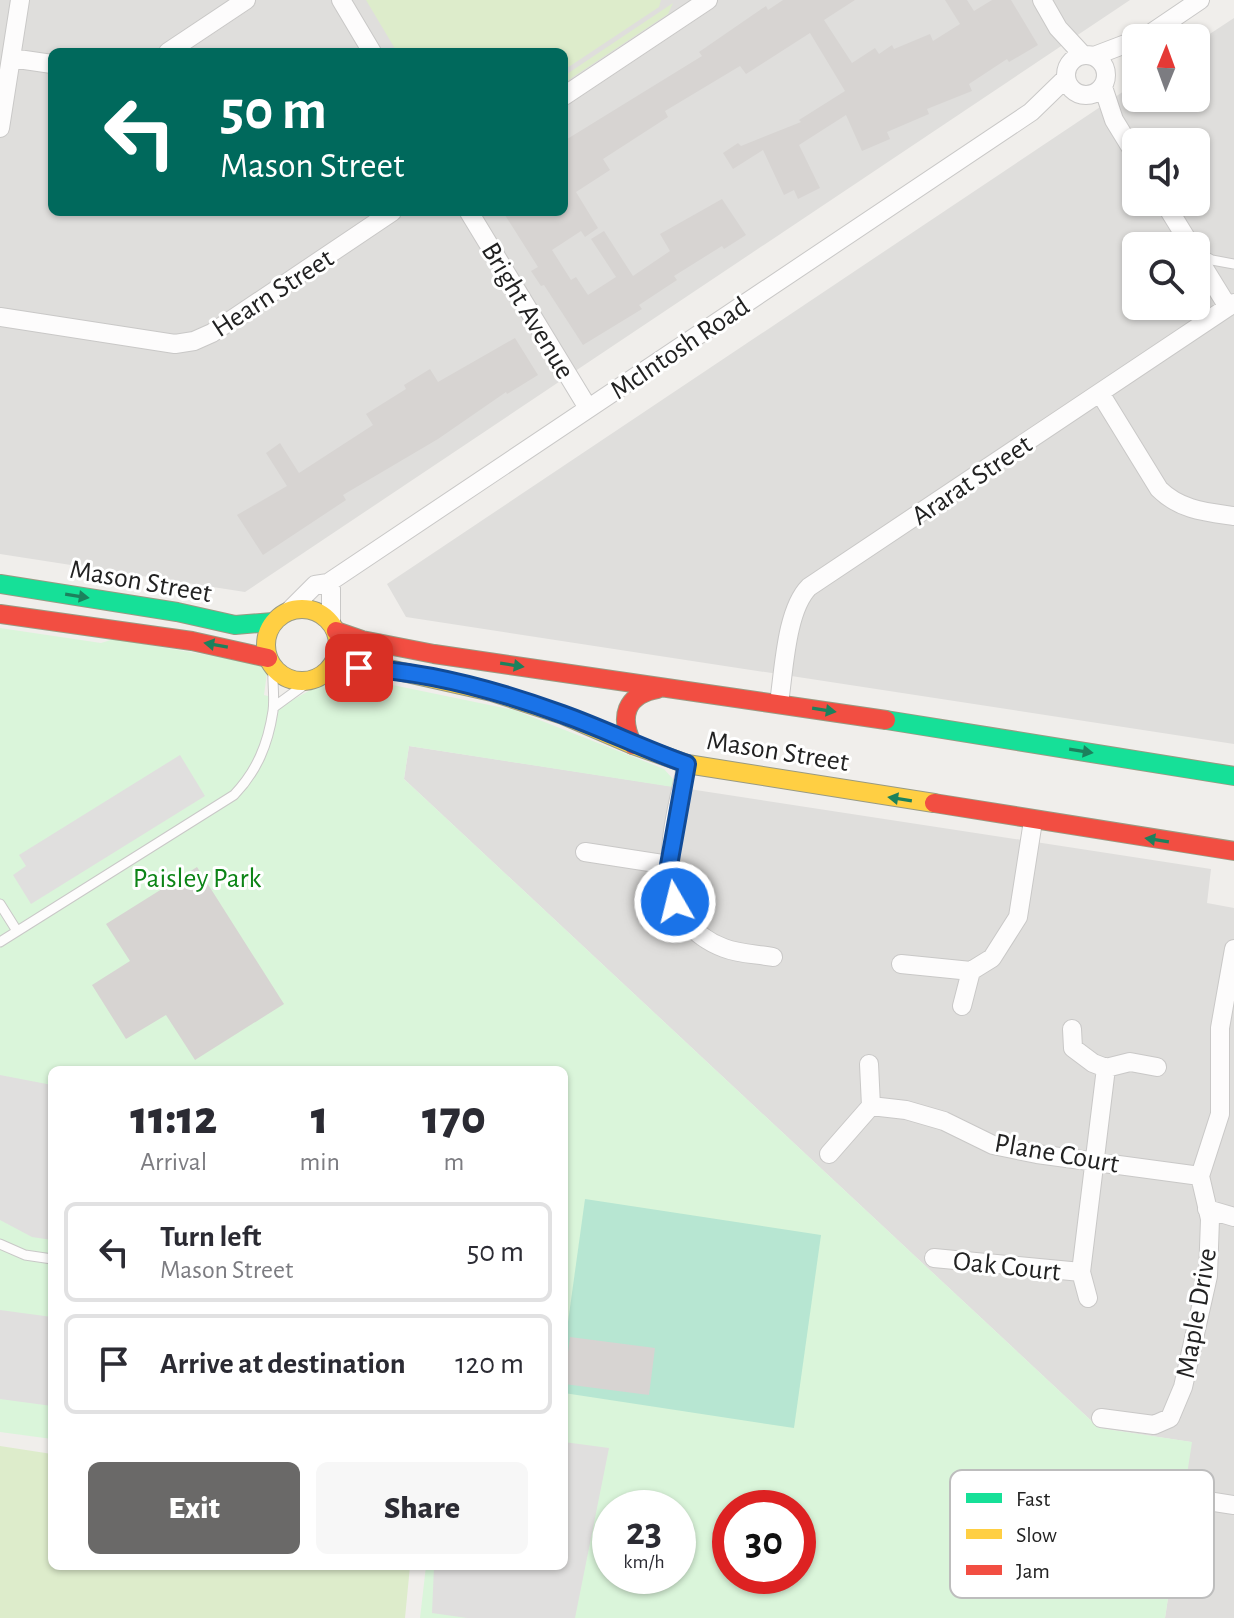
<!DOCTYPE html>
<style>
body{margin:0;font-family:"Alegreya Sans",sans-serif;background:#f7f7f7;color:#2b2b33;height:100vh;display:flex;flex-direction:column;font-size:30px;white-space:nowrap}
*{box-sizing:border-box;margin:0}
p{font-size:26px;color:#7c7c81}
.icon{flex:none;width:44px;height:44px;fill:none;stroke:currentColor;stroke-width:2;stroke-linecap:round;stroke-linejoin:round}
.map{position:relative;flex:1;overflow:hidden}
.details{position:absolute;left:48px;top:1066px;width:520px;height:504px;display:flex;flex-direction:column;background:#fff;border-radius:12px;box-shadow:0 2px 6px #0004}
.details>*{flex:none}
.guide{position:absolute;left:48px;top:48px;width:520px;height:168px;border-radius:12px;box-shadow:0 2px 6px #0004;background:#00695c;color:#fff;overflow:hidden}
.needle{width:52px;rotate:1deg}
.controls{position:absolute;left:1122px;top:24px;display:grid;gap:16px}
.controls a{display:grid;place-items:center;width:88px;height:88px;border-radius:12px;background:#fff;box-shadow:0 2px 6px #0004;font-size:40px}
.speed{position:absolute;left:592px;top:1490px;display:flex;gap:16px;font-size:40px;font-weight:700;text-align:center}
.speed>*{display:grid;place-content:center;width:104px;height:104px;border-radius:50%;background:#fff;box-shadow:0 2px 6px #0004;line-height:1}
.speed small{font-size:20px;font-weight:400}
.speed .limit{border:12px solid #d22;background:#fff;color:#111}
.pin{position:absolute;display:grid;place-items:center;width:68px;height:68px;color:#fff;margin:-34px;border-radius:16px;box-shadow:0 4px 12px #0006}
.me{position:absolute;width:88px;margin:-44px;rotate:352deg;stroke-linejoin:round;filter:drop-shadow(0 0 6px #0008)}
.turn{display:flex;align-items:center;gap:28px;height:168px;padding:0 40px;font-size:36px}
.turn .icon{width:104px;height:104px;stroke-width:2.5}
.turn b{display:block;font-size:56px;line-height:68px}
.eta{display:flex;justify-content:space-evenly;align-items:center;height:136px;text-align:center}
.eta b{font-size:48px;font-weight:800;line-height:56px}
.action{display:flex;gap:16px;margin-top:auto;padding:16px 40px}
.action a{flex:1;height:92px;border-radius:12px;background:#6a6968;color:#fff;font-size:32px;font-weight:800;line-height:92px;text-align:center}
.action a+a{background:#f7f7f7;color:#2b2b33}
ul{padding:0;list-style:none}
li{display:flex;align-items:center;gap:24px;height:100px;margin:0 16px 12px;padding:0 24px;border:4px solid #e1e1e2;border-radius:12px}
li div{flex:1}
li b{display:block;font-size:30px}
li em{font-style:normal}
.map>svg:first-child{display:block}
.residential{fill:#dfdedc;fill-rule:evenodd}
.grass{fill:#ddeccb}
.park{fill:#daf5da;fill-rule:evenodd}
.pitch{fill:#b7e6d2}
.parking{fill:#e0dfde}
.building{fill:#d7d4d2}
.lines{fill:none;stroke-linecap:round;stroke-linejoin:round}
.lane-casing{stroke:#c9c8c7;stroke-width:11}
.street-casing{stroke:#c9c8c7;stroke-width:20}
.fast-casing{stroke:#999a82;stroke-width:20}
.slow-casing{stroke:#999a82;stroke-width:20}
.jam-casing{stroke:#999a82;stroke-width:20}
.lane{stroke:#fdfcfc;stroke-width:9}
.street{stroke:#fdfcfc;stroke-width:18}
.fast{stroke:#16e098;stroke-width:18}
.slow{stroke:#ffcf43;stroke-width:18}
.jam{stroke:#f24e42;stroke-width:18}
.oneway{fill:#1c815d}
.route-casing{stroke:#114b97;stroke-width:20}
.route{stroke:#1a73e8;stroke-width:14}
.labels{text-anchor:middle;stroke-width:6;stroke-linejoin:round;paint-order:stroke}
.street-label{font-size:28px;fill:#222;stroke:#fff}
.park-label{font-size:28px;fill:#0c8416;stroke:#fff}
.key{fill:#fff;stroke:#bdbdbd;stroke-width:2}
.key-label{font-size:22px;fill:#222}
</style>
<div class="map">
<svg width="1234" height="1618" viewBox="0 0 1234 1618">
<rect width="100%" height="100%" fill="#f0eeeb"/>
<path class="residential" d="M 0,0 L 1130,0 L 245,592 L 0,554 ZM 52,52 L 564,52 L 564,212 L 52,212 Z
M 1234,18 L 1234,744 L 406,617 L 387,584 L 1136,83 L 1136,98 L 1196,98 L 1196,43 ZM 1136,142 L 1196,142 L 1196,202 L 1136,202 ZM 1136,246 L 1196,246 L 1196,306 L 1136,306 Z
M 409,746 L 1211,869 L 1207,903 L 1234,908 L 1234,1618 L 1165,1618 L 1191,1442 L 1099,1428 L 404,779 Z"/>
<path class="grass" d="M 366,0 L 661,0 L 659,7 L 564,70 L 564,52 L 397,52 Z
M 673,3 L 668,14 L 564,83 L 564,76 Z
M 0,1446 L 52,1454 L 52,1566 L 410,1566 L 405,1618 L 0,1618 Z"/>
<path class="park" d="M 0,628 L 101,643 L 114,639 L 259,664 L 267,673 L 264,695 L 289,702 L 330,679 L 383,674 L 383,683 L 514,710 L 664,769 L 673,779 L 673,787 L 409,746 L 404,779 L 1099,1428 L 1192,1442 L 1165,1618 L 420,1618 L 426,1566 L 564,1566 L 564,1070 L 52,1070 L 52,1439 L 0,1432 ZM 610,1508 L 678,1508 L 678,1576 L 610,1576 ZM 730,1508 L 798,1508 L 798,1576 L 730,1576 Z"/>
<path class="pitch" d="M 585,1199 L 821,1235 L 794,1428 L 564,1393 L 564,1351 Z"/>
<path class="parking" d="M 180,755 L 205,796 L 31,904 L 13,875 L 26,866 L 19,855 Z
M 0,1075 L 52,1085 L 52,1240 L 32,1237 L 0,1220 Z
M 0,1310 L 52,1317 L 52,1406 L 0,1399 Z
M 564,1442 L 609,1448 L 575,1618 L 467,1618 L 432,1613 L 434,1566 L 564,1566 Z"/>
<path class="building" d="M 783,0 L 855,0 L 824,20 L 852,63 L 875,48 L 879,54 L 892,45 L 894,49 L 930,34 L 933,41 L 960,24 L 945,0 L 967,0 L 974,11 L 992,0 L 1011,0 L 1038,45 L 1009,62 L 1007,59 L 969,84 L 972,91 L 927,109 L 929,114 L 887,132 L 890,139 L 862,151 L 846,115 L 799,145 L 820,188 L 798,199 L 794,190 L 784,195 L 763,150 L 733,169 L 723,153 L 738,143 L 741,146 L 801,122 L 799,120 L 845,91 L 810,33 L 746,74 L 740,66 L 665,111 L 668,117 L 603,159 L 610,170 L 576,192 L 598,228 L 585,237 L 581,231 L 552,250 L 571,280 L 576,277 L 588,295 L 616,277 L 591,239 L 604,231 L 633,276 L 670,251 L 660,234 L 722,199 L 746,235 L 724,249 L 722,246 L 674,276 L 677,280 L 639,305 L 642,309 L 583,345 L 544,285 L 541,286 L 531,271 L 538,267 L 503,212 L 564,212 L 564,141 L 702,56 L 699,52 L 766,6 L 768,10 Z
M 515,338 L 538,375 L 507,394 L 506,392 L 438,439 L 343,495 L 346,500 L 263,555 L 237,515 L 287,486 L 266,453 L 280,443 L 299,473 L 373,425 L 366,414 L 406,389 L 404,385 L 430,369 L 438,382 Z
M 197,867 L 284,1004 L 195,1060 L 166,1015 L 126,1039 L 92,985 L 130,961 L 106,924 Z
M 570,1337 L 655,1348 L 649,1395 L 564,1384 Z"/>
<g class="lines">
<defs>
<path id="lane" d="M 1199,253 L 1212,260 L 1234,264
M 274,707 L 311,680
M 0,904 L 17,931
M 0,942 L 234,795 C 257,771 268,744 273,711 C 275,697 272,681 273,667
M 0,1244 L 25,1255 L 52,1259"/>
<path id="street" d="M 341,0 L 372,52
M 1042,0 L 1058,28 L 1083,55
M 1144,38 L 1200,0
M 168,52 L 246,0
M1066 75a20 20 0 1 1 40 0a20 20 0 1 1-40 0Z
M 1094,56 L 1136,40
M 11,58 L 52,64
M 1103,87 L 1114,120 L 1136,156
M 564,96 L 708,0
M 0,128 L 20,0
M 1164,202 L 1191,246
M 469,212 L 588,408
M 1196,255 L 1228,307
M 0,317 L 175,344 L 194,341 L 212,333 L 392,212
M 1100,393 L 1159,489 C 1180,510 1206,512 1234,516
M 328,583 L 331,589 L 331,622
M 289,611 L 315,585 L 328,583 L 1031,112 L 1065,79
M 779,703 C 784,670 786,610 809,587 L 1234,303
M 687,764 C 673,826 645,918 724,948 C 739,954 757,954 773,957
M 585,852 L 669,865
M 901,964 L 971,971 L 992,958 L 1018,917 L 1033,821
M 962,1006 L 971,971
M 1072,1029 L 1073,1048 L 1093,1063 L 1106,1068 L 1130,1062 L 1157,1067
M 871,1106 L 906,1110 L 944,1121 L 993,1145 L 1037,1154 L 1200,1176
M 829,1154 L 871,1106 L 869,1064
M 1207,1209 L 1234,1217
M 934,1258 L 1081,1272
M 1088,1298 L 1081,1272 L 1106,1068
M 1101,1418 L 1154,1425 L 1170,1418 L 1183,1387 L 1208,1276 L 1210,1219 L 1200,1176 L 1220,1114 L 1220,1028 L 1234,949
M 1195,1499 L 1234,1505"/>
<path id="fast" d="M 0,584 L 177,612 L 235,625 L 273,622
M 886,720 L 1234,776"/>
<path id="slow" d="M266 645a36 36 0 1 1 72 0a36 36 0 1 1-72 0Z
M 325,673 L 359,668 L 389,669 L 492,692 L 563,715 L 633,745 L 687,764 L 934,803"/>
<path id="jam" d="M 0,614 L 192,641 L 268,658
M 336,631 L 362,640 L 434,654 L 886,720
M 633,745 C 619,717 625,695 658,689
M 934,803 L 1234,851"/>
</defs>
<use href="#lane" class="lane-casing"/>
<use href="#street" class="street-casing"/>
<use href="#fast" class="fast-casing"/>
<use href="#slow" class="slow-casing"/>
<use href="#jam" class="jam-casing"/>
<use href="#lane" class="lane"/>
<use href="#street" class="street"/>
<use href="#fast" class="fast"/>
<use href="#slow" class="slow"/>
<use href="#jam" class="jam"/>
</g>
<defs><path id="oneway-solid" d="M-6-.8H1V-3.2L6.5 0L1 3.2V.8H-6Z" transform="scale(2)"/></defs>
<g class="oneway">
<use href="#oneway-solid" transform="translate(77 596) rotate(9)"/>
<use href="#oneway-solid" transform="translate(216 645) rotate(-170)"/>
<use href="#oneway-solid" transform="translate(512 665) rotate(9)"/>
<use href="#oneway-solid" transform="translate(824 710) rotate(9)"/>
<use href="#oneway-solid" transform="translate(1081 751) rotate(9)"/>
<use href="#oneway-solid" transform="translate(900 799) rotate(-171)"/>
<use href="#oneway-solid" transform="translate(1157 840) rotate(-171)"/>
</g>
<g class="lines">
<defs>
<path id="route" d="M 359,668 C 425,671 499,691 562,714 C 604,729 644,749 687,764 L 669,865 L 675,902"/>
</defs>
<use href="#route" class="route-casing"/>
<use href="#route" class="route"/>
</g>
<g class="labels">
<g class="street-label">
<text transform="translate(272 292) rotate(-33)" y="10">Hearn Street</text>
<text transform="translate(529 310) rotate(59)" y="10">Bright Avenue</text>
<text transform="translate(679 347) rotate(-34)" y="10">McIntosh Road</text>
<text transform="translate(971 479) rotate(-34)" y="10">Ararat Street</text>
<text transform="translate(141 580) rotate(10)" y="10">Mason Street</text>
<text transform="translate(778 750) rotate(9)" y="10">Mason Street</text>
<text transform="translate(1057 1152) rotate(10)" y="10">Plane Court</text>
<text transform="translate(1007 1265) rotate(6)" y="10">Oak Court</text>
<text transform="translate(1195 1313) rotate(-80)" y="10">Maple Drive</text>
</g>
<g class="park-label">
<text x="197" y="887">Paisley Park</text>
</g>
</g>
<rect x="950" y="1470" width="264" height="128" rx="12" class="key"/>
<rect x="966" y="1493" width="36" height="10" fill="#16e098"/>
<rect x="966" y="1529" width="36" height="10" fill="#ffcf43"/>
<rect x="966" y="1565" width="36" height="10" fill="#f24e42"/>
<g class="key-label">
<text x="1016" y="1506">Fast</text>
<text x="1016" y="1542">Slow</text>
<text x="1016" y="1578">Jam</text>
</g>
</svg>
<div class="controls">
<a><svg class="needle" viewBox="-14 -14 28 28"><path d="M0-13l5 13h-10z" fill="#e53935"/><path d="M0 13l5-13h-10z" fill="#7c7c81"/></svg></a>
<a><svg class="icon" aria-label="sound" viewBox="0 0 24 24"><path d="M4 9h4l5-4v14l-5-4H4zM17 9q2 3 0 6"/></svg></a>
<a><svg class="icon" aria-label="search" viewBox="0 0 24 24"><circle cx="10" cy="10" r="6"/><path d="M15 15l6 6"/></svg></a>
</div>
<div class="speed"><div>23<small>km/h</small></div><div class="limit">30</div></div>
<div class="pin" style="left:359px;top:668px;background:#d93025"><svg class="icon" aria-label="arrive" viewBox="0 0 24 24"><path d="M6 21V4h12l-3 4 3 4H6"/></svg></div>
<svg class="me" style="left:675px;top:902px" viewBox="-20 -20 40 40"><circle r="17" fill="#1a73e8" stroke="#fff" stroke-width="3"/><path d="M0-11L8 9 0 5-8 9z" fill="#fff"/></svg>
<div class="guide">
<div class="turn"><svg class="icon" aria-label="left" viewBox="0 0 24 24"><path d="M17 20v-9H6M10 6l-5 5 5 5"/></svg><div><b>50 m</b>Mason Street</div></div>
</div>
<section class="details">
<div class="eta">
<div><b>11:12</b><p>Arrival</p></div>
<div><b>1</b><p>min</p></div>
<div><b>170</b><p>m</p></div>
</div>
<ul>
<li><svg class="icon" aria-label="left" viewBox="0 0 24 24"><path d="M17 20v-9H6M10 6l-5 5 5 5"/></svg><div><b>Turn left</b><p>Mason Street</p></div><em>50 m</em></li>
<li><svg class="icon" aria-label="arrive" viewBox="0 0 24 24"><path d="M6 21V4h12l-3 4 3 4H6"/></svg><div><b>Arrive at destination</b></div><em>120 m</em></li>
</ul>
<div class="action"><a>Exit</a><a>Share</a></div>
</section>
</div>
